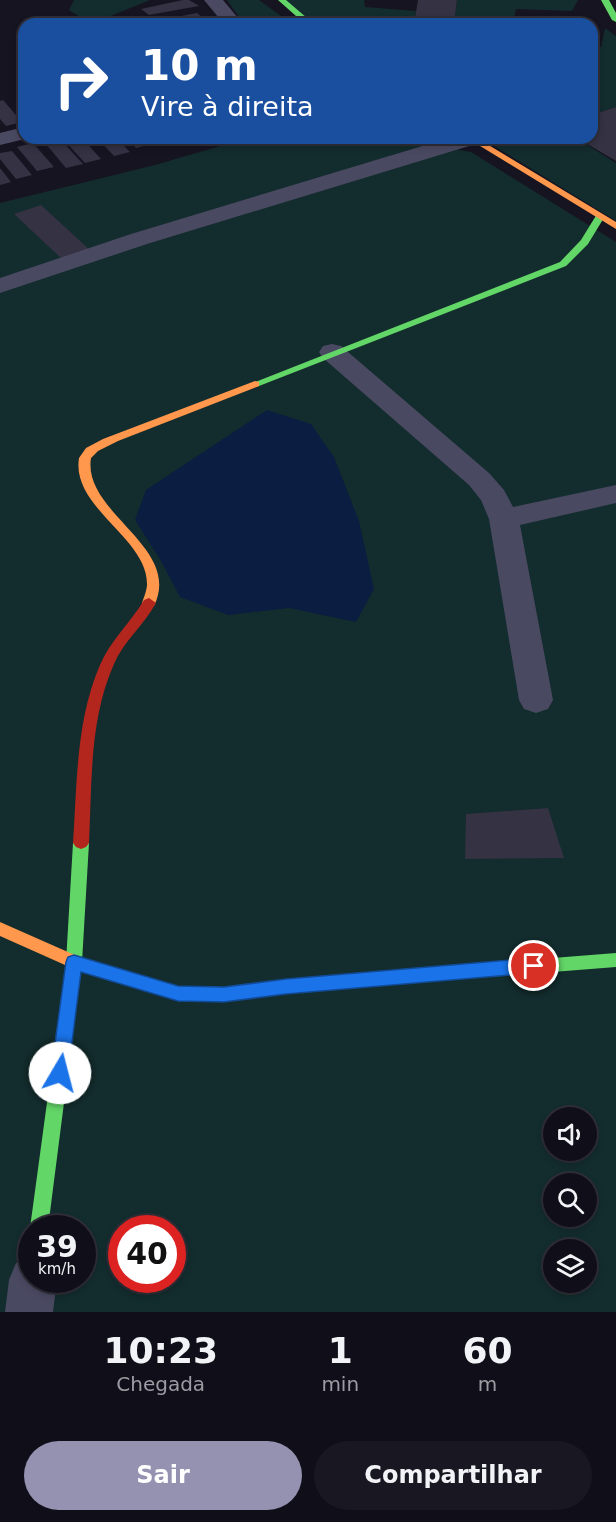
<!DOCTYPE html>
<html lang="pt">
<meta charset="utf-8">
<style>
body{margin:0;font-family:"DejaVu Sans",sans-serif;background:#191822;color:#f1f3f6;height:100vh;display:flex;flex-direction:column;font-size:22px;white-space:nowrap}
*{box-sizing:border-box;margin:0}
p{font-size:20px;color:#9c9ca2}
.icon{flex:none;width:33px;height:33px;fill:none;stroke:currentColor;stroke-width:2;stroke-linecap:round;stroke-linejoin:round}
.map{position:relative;height:1312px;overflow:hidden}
.sheet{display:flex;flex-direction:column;background:#100f19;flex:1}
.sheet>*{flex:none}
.guide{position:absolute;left:18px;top:18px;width:580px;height:126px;border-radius:18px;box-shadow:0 3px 9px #0003,0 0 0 2px #302f38;background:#1a4fa0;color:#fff;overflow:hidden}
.tools{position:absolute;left:543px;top:1107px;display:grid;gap:12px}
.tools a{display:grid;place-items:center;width:54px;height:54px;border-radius:50%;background:#100f19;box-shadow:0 3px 9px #0003,0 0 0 2px #302f38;font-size:30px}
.speed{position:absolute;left:18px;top:1215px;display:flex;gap:12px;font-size:30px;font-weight:700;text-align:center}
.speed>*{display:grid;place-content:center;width:78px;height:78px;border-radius:50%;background:#100f19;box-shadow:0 3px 9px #0003,0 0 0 2px #302f38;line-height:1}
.speed small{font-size:15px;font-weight:400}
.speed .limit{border:9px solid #d22;background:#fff;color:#111}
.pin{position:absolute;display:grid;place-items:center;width:51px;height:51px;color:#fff;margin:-26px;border:3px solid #fff;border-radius:50%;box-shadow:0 2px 6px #0007}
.me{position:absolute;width:66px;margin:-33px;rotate:8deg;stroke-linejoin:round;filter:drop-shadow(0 0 4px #0008)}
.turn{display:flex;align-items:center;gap:21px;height:126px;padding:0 24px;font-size:27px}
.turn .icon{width:78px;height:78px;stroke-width:2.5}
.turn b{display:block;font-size:42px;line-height:51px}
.eta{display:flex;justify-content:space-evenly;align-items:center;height:102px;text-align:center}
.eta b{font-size:36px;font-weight:700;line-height:42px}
.cta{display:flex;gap:12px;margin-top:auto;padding:12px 24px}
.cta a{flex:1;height:69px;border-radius:36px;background:#9591b1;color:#fff;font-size:24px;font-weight:700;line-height:69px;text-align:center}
.cta a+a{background:#191822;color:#f1f3f6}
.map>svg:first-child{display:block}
.green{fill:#132c2d;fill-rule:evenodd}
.water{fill:#0b1e41}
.building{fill:#343243}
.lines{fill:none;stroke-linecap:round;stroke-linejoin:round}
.street{fill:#4a4962;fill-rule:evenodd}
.fast{fill:#63d668;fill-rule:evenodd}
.slow{fill:#ff974d;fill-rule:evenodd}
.jam{fill:#b3261e;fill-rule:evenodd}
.route{fill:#1a73e8;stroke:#114b97;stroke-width:1.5}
</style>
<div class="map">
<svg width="616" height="1312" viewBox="0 0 616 1312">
<rect width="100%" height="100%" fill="#161421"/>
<path class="green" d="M 74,0 L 150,0 L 91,24 L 69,10 Z
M 227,0 L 259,0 L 292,24 L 244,24 Z
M 285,0 L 364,0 L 365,7 L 416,11 L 414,24 L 314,24 Z
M 457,0 L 578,0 L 572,11 L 516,9 L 513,24 L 454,24 Z
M 605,28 L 616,36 L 616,107 L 592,115 L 592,47 L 601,47 Z
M 248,138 L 404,138 L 471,152 L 616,242 L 616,1312 L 0,1312 L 0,203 L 155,165 ZM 554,1118 L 586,1118 L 586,1150 L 554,1150 ZM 554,1184 L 586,1184 L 586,1216 L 554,1216 ZM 32,1228 L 82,1228 L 82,1280 L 32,1280 ZM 122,1228 L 172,1228 L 172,1280 L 122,1280 ZM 554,1250 L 586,1250 L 586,1282 L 554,1282 Z
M 481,138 L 576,138 L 616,163 L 616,221 Z"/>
<path class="water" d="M 267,410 L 311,424 L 334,457 L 359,521 L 374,589 L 356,622 L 289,608 L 228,615 L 180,597 L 161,561 L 135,520 L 146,490 Z"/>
<path class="building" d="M 183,0 L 189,0 L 199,6 L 149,15 L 141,9 Z
M 418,0 L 457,0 L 454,24 L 414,24 Z
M 197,13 L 211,24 L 160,24 L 156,21 Z
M 3,100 L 22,122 L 6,126 L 0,119 L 0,101 Z
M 616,107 L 616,161 L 577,138 L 592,138 L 592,115 Z
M 67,138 L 82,138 L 101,159 L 85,163 L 63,139 Z
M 97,138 L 116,138 L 130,152 L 114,156 Z
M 127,138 L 146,138 L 151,144 L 136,148 Z
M 159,138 L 178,138 L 181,141 L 166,145 Z
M 61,140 L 83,164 L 66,168 L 45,143 Z
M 33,143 L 54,167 L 37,171 L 17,147 Z
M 12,151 L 32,175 L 16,179 L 0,159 L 0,153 Z
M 0,168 L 11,182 L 0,185 Z
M 41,205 L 91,251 L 63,260 L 14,214 Z
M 548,808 L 564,858 L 465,859 L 466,814 Z"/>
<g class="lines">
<path class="street" d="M 204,0 L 223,0 L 243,24 L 224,24 Z
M 24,127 L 24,138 L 29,138 L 0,145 L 0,133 Z
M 449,138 L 482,138 L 479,143 L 147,244 L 0,293 L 0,278 L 131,234 Z
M 332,344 L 341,346 L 489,473 L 504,490 L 513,507 L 616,485 L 616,503 L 520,525 L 553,700 L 548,709 L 536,713 L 524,709 L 519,700 L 489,519 L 481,500 L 469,485 L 323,358 L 319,352 L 323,346 Z
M 32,1257 L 32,1280 L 57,1280 L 53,1312 L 5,1312 L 9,1280 L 16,1263 Z"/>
<path class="fast" d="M 278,0 L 286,0 L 314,24 L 305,24 Z
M 601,0 L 609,0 L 616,13 L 616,22 L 612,20 Z
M 597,214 L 605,216 L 588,244 L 566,266 L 259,386 L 255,387 L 250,384 L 560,262 L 581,240 Z
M 81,837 L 86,839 L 89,843 L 82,962 L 48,1228 L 32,1228 L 32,1233 L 30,1228 L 66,962 L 73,843 L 76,839 Z
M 616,953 L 616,967 L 385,985 L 379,983 L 377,978 L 379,973 L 385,971 Z"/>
<path class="slow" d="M 467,138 L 477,138 L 616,222 L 616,229 Z
M 255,381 L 259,382 L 259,386 L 118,441 L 98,451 L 91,458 C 82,513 183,547 154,606 L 144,606 L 142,603 C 144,597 147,590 147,584 C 147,537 71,508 79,458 L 86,448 L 103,439 Z
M 0,922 L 77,956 L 178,986 L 224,987 L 286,979 L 385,971 L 391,973 L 393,978 L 391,983 L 385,985 L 286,993 L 224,1001 L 178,1000 L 74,969 L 0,936 Z"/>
<path class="jam" d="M 149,598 L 156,603 C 144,625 123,642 114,664 C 89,720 92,784 89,843 L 86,847 L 81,849 L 76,847 L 73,843 C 77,784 76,720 100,665 C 110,641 131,622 144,600 Z"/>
</g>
<path class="route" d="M 74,955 L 178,986 L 224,987 L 286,979 L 534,958 L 540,961 L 542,966 L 540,971 L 534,973 L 286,994 L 224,1002 L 178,1001 L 81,972 L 68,1073 L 66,1079 L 60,1081 L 53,1079 L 51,1073 L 66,962 L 68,957 Z"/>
</svg>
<div class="tools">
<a><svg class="icon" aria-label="sound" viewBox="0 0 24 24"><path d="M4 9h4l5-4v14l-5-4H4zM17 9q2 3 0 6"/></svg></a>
<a><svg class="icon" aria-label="search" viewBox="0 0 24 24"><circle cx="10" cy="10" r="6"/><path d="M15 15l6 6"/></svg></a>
<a><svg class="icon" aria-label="layers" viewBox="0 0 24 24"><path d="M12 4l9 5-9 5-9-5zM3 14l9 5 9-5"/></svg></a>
</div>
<div class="speed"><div>39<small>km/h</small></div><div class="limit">40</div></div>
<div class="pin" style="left:534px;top:966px;background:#d93025"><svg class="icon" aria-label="arrive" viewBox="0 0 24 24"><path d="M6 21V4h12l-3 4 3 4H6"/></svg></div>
<svg class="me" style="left:60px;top:1073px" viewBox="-20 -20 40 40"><circle r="19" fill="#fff"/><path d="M0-13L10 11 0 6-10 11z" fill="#1a73e8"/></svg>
<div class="guide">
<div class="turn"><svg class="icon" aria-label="right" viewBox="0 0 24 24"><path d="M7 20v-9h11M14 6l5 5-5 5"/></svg><div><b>10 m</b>Vire à direita</div></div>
</div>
</div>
<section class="sheet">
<div class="eta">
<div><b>10:23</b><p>Chegada</p></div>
<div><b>1</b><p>min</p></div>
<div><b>60</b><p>m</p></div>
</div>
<div class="cta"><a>Sair</a><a>Compartilhar</a></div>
</section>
